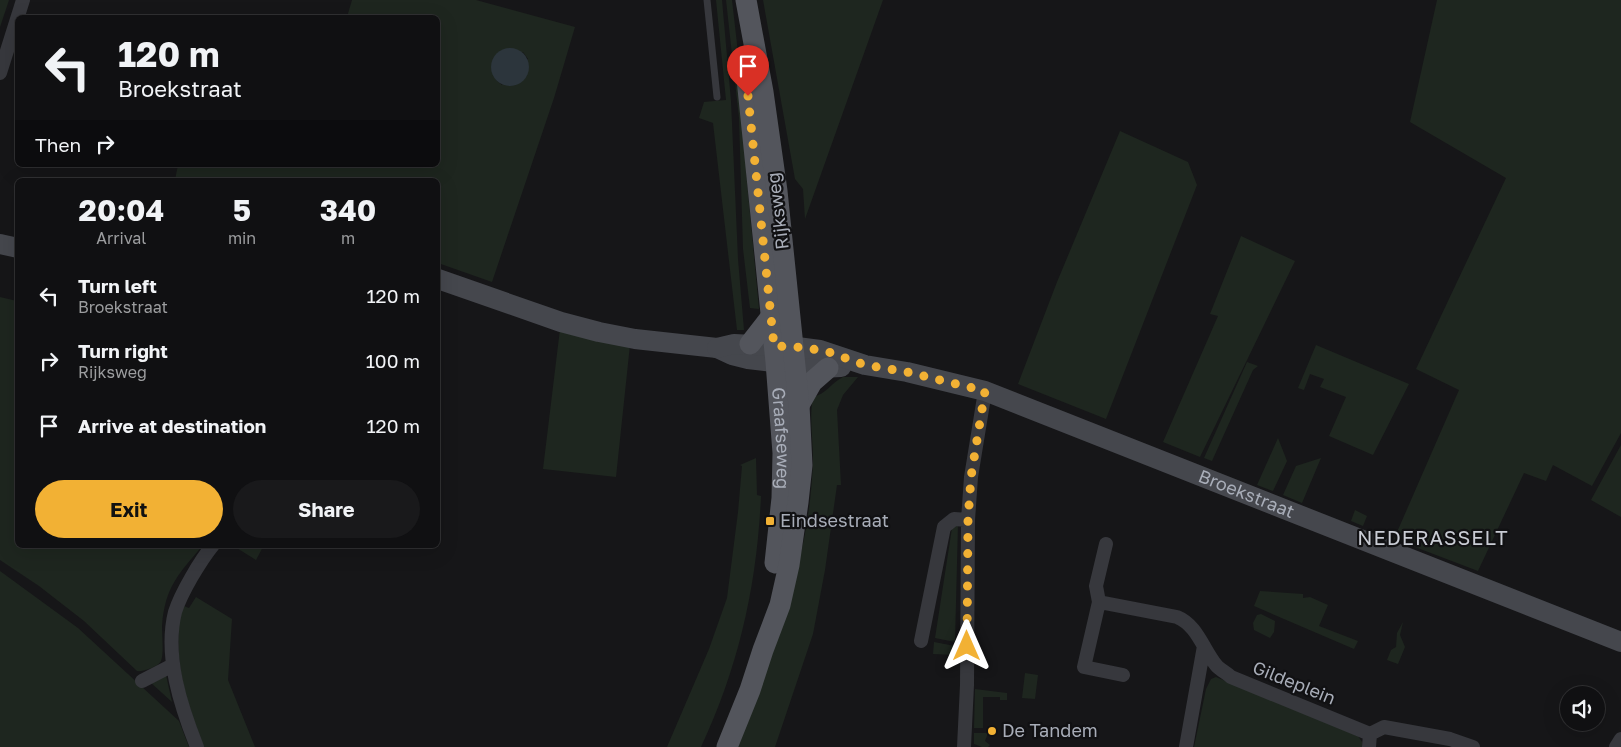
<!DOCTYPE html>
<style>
body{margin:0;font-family:"Golos Text",sans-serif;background:#19191b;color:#f1f3f6;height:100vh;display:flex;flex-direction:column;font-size:19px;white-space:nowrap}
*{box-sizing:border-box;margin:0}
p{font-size:16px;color:#9c9d9f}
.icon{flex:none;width:28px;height:28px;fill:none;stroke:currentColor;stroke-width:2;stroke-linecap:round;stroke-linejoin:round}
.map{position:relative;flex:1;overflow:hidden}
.details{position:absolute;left:15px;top:178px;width:425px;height:370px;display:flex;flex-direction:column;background:#101012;border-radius:8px;box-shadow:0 5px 20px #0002,0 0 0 1px #303032}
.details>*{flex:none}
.banner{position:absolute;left:15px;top:15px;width:425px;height:152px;border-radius:8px;box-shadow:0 5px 20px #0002,0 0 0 1px #303032;background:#101012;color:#f1f3f6;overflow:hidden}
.tools{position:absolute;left:1560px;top:686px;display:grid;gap:10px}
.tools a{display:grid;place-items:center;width:45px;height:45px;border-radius:50%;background:#101012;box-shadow:0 5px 20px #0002,0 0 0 1px #303032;font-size:25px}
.pin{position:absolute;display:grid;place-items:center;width:42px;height:42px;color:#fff;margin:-51px -21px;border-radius:50% 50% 50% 0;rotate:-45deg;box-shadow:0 0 5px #0007}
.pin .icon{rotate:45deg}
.me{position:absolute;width:55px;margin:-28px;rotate:0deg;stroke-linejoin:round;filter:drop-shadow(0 0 4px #0008)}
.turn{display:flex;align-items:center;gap:18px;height:105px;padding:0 20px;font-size:22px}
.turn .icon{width:65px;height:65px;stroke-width:2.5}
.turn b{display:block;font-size:35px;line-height:42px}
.then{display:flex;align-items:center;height:48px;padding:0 20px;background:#0003;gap:10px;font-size:19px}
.eta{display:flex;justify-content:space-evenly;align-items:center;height:85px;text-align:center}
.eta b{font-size:30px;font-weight:700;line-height:35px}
.button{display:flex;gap:10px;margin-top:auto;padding:10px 20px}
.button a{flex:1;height:58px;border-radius:30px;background:#f2b134;color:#111;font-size:20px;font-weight:700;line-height:58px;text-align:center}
.button a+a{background:#19191b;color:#f1f3f6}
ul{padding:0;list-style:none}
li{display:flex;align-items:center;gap:15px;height:65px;padding:0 20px}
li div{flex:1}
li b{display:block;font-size:19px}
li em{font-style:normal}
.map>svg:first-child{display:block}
.green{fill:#1e261f;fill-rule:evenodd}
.water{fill:#2c353c}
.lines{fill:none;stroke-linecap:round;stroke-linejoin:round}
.lane{stroke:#37383d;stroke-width:7}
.street{stroke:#37383d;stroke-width:14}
.secondary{stroke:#45474d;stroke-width:20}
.primary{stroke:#53555c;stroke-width:21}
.route{stroke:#f2b134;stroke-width:9;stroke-dasharray:0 16.2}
.poi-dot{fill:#f2b134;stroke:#111113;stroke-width:2}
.labels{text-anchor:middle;stroke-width:4.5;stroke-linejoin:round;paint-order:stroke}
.street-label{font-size:18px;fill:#a8adb8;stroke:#111113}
.poi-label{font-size:18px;fill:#a8adb8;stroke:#111113;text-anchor:start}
.quarter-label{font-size:20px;letter-spacing:1px;fill:#c9ccd4;stroke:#111113}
</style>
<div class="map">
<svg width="1621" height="747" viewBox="0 0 1621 747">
<rect width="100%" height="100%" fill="#161618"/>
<path class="green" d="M 0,0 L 9,0 L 0,27 Z
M 352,0 L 476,0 L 575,27 L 554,98 L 492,282 L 438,263 L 438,180 L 175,180 L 178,165 L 438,165 L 438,18 L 347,17 ZM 523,52 L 528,59 L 502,85 L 496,80 Z
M 716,0 L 722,0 L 731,101 L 738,259 L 744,330 L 737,330 L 713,123 L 699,118 L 704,102 L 726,100 Z
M 726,0 L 732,0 L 741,79 L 747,182 L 759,309 L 750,308 L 743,249 L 739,118 Z
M 763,0 L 883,0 L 805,219 L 803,189 L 795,179 Z
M 1437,0 L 1621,0 L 1621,433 L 1592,486 L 1553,465 L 1546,481 L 1524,473 L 1478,571 L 1394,539 L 1459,390 L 1416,369 L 1506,178 L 1410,122 Z
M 1120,131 L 1188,162 L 1197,185 L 1106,419 L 1018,384 L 1057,282 Z
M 1241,236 L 1295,261 L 1200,457 L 1163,442 L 1218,316 L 1210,314 Z
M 0,297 L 17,301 L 18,545 L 203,545 C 179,574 165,586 162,626 C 162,634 164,654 161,661 C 158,667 143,672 137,671 L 84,621 L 39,586 L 0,560 Z
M 560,329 L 630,345 L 616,477 L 543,469 Z
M 1316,345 L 1409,384 L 1373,455 L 1329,436 L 1346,397 L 1320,387 L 1324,379 L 1310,374 L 1304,390 L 1298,388 Z
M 1247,362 L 1258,366 L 1253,370 L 1212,461 L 1204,458 Z
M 843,377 L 858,377 L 843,395 L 837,410 L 841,485 L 837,485 L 825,570 L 813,634 L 775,747 L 736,747 L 801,553 C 808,522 812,491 813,460 C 813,438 809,418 813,397 C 826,394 831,383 843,377 Z
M 1278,438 L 1287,461 L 1273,491 L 1257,485 Z
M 1621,445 L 1621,517 L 1591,500 Z
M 756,458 L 757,495 L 761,496 C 757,585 739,666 701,747 L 667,747 L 709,649 L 727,598 L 738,512 L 742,466 L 740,465 Z
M 1321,458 L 1302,503 L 1283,495 L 1296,466 Z
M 1355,510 L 1367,516 L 1363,526 L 1351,521 Z
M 958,524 L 955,642 L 935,638 L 952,528 Z
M 232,545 L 264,545 L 256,560 Z
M 0,571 L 78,628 L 179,721 L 189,747 L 0,747 Z
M 1260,591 L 1303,594 L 1303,598 L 1310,597 L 1328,605 L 1319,626 L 1358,641 L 1354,649 L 1254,606 Z
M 196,597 L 232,619 L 228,680 L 255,747 L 204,747 C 184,694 173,662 181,605 L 189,608 Z
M 1261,614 L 1275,621 L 1274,632 L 1270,638 L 1254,630 L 1253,623 L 1257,615 Z
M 1403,622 L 1400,635 L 1405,647 L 1398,664 L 1387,660 L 1391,650 L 1396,647 L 1397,633 Z
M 934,642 L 955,646 L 955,655 L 933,654 Z
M 1025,673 L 1038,675 L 1035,699 L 1022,698 Z
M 166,675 L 172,702 L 150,682 Z
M 1216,677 L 1358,736 L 1362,742 L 1362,747 L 1194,747 L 1206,689 L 1211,679 Z
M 975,689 L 1007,693 L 1007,700 L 1000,700 L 1000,697 L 983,697 L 983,728 L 974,728 Z
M 974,733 L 988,733 L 985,741 L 990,745 L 988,747 L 982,747 L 974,744 Z"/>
<path class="water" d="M491 67a19 19 0 1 1 38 0a19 19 0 1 1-38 0Z"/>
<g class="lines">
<path class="lane" d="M 707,0 L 717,97"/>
<path class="street" d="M 0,73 L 23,0
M 1106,544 L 1096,586 L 1099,602 L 1084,667 L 1123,675
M 1099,602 L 1177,617 C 1197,625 1203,649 1216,665 C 1220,670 1227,673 1231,677 L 1370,734 L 1369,747
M 921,641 L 944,527 L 954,519 L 968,520
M 142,681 L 173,665
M 1370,734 L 1384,727 L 1450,739 L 1473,747
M 197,747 C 181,707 164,656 175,612 C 181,593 200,561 213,545
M 964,747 L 967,685 L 968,520 L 971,477 L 985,391
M 1186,747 L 1204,646
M 1616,747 L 1621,739"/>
<g class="secondary">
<path d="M 0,244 L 18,248"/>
<path d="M 438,279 L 561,322 L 599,332 L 635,339 L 717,348 L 732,355 L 748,359 L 820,368 L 841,367"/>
<path id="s1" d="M 717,348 L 734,344 L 797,347 L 820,350 L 865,365 L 907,372 L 985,391 L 1621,642"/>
</g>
<g class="primary">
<path id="s2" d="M 746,69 L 776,362 L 783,453 L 782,498 L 775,563"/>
<path d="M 750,344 L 771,317"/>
<path d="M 799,405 L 812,382 L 828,368"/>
<path d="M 727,747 L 750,690 L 763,650 L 780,605 L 789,565 L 798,502 L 802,465 L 799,405 L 777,191 L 763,92 L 746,0"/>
</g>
</g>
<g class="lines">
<path class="route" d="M 748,96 L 774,346 L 797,347 L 826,351 L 865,365 L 907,372 L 985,391 L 971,477 L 968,520 L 967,646"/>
</g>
<g class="poi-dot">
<rect x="765" y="516" width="10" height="10" rx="2.5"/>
<circle cx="992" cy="731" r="5"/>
</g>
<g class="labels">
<g class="street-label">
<text transform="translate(778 211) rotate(-97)" y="6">Rijksweg</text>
<text dy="6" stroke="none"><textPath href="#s2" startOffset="371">Graafseweg</textPath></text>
<text dy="6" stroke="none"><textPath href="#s1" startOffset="555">Broekstraat</textPath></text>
<text transform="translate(1294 683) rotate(22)" y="6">Gildeplein</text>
</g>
<g class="poi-label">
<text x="780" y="527">Eindsestraat</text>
<text x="1002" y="737">De Tandem</text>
</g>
<g class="quarter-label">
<text x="1433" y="545">NEDERASSELT</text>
</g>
</g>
</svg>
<div class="tools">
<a><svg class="icon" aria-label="sound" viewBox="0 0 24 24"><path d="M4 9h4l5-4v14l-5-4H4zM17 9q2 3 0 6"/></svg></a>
</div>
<div class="pin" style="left:748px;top:96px;background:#d93025"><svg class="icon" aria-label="arrive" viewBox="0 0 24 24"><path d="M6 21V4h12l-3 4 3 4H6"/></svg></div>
<svg class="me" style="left:967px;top:646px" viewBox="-20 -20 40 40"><path d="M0-17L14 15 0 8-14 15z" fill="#f2b134" stroke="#fff" stroke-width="4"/></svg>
<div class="banner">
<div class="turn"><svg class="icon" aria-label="left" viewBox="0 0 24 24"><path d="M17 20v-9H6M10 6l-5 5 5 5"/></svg><div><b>120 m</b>Broekstraat</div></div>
<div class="then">Then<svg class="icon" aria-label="right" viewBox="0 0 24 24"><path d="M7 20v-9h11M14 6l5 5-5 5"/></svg></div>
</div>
<section class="details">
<div class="eta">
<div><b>20:04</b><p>Arrival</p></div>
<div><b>5</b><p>min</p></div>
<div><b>340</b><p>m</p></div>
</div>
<ul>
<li><svg class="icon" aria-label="left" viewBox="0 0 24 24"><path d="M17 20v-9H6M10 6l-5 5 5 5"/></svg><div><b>Turn left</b><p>Broekstraat</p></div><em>120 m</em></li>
<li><svg class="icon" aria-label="right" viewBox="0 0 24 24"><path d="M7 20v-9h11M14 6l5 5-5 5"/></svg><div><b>Turn right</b><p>Rijksweg</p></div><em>100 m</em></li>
<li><svg class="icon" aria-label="arrive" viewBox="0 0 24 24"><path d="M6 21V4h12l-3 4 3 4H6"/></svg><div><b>Arrive at destination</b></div><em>120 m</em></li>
</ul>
<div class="button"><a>Exit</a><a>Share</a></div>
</section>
</div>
